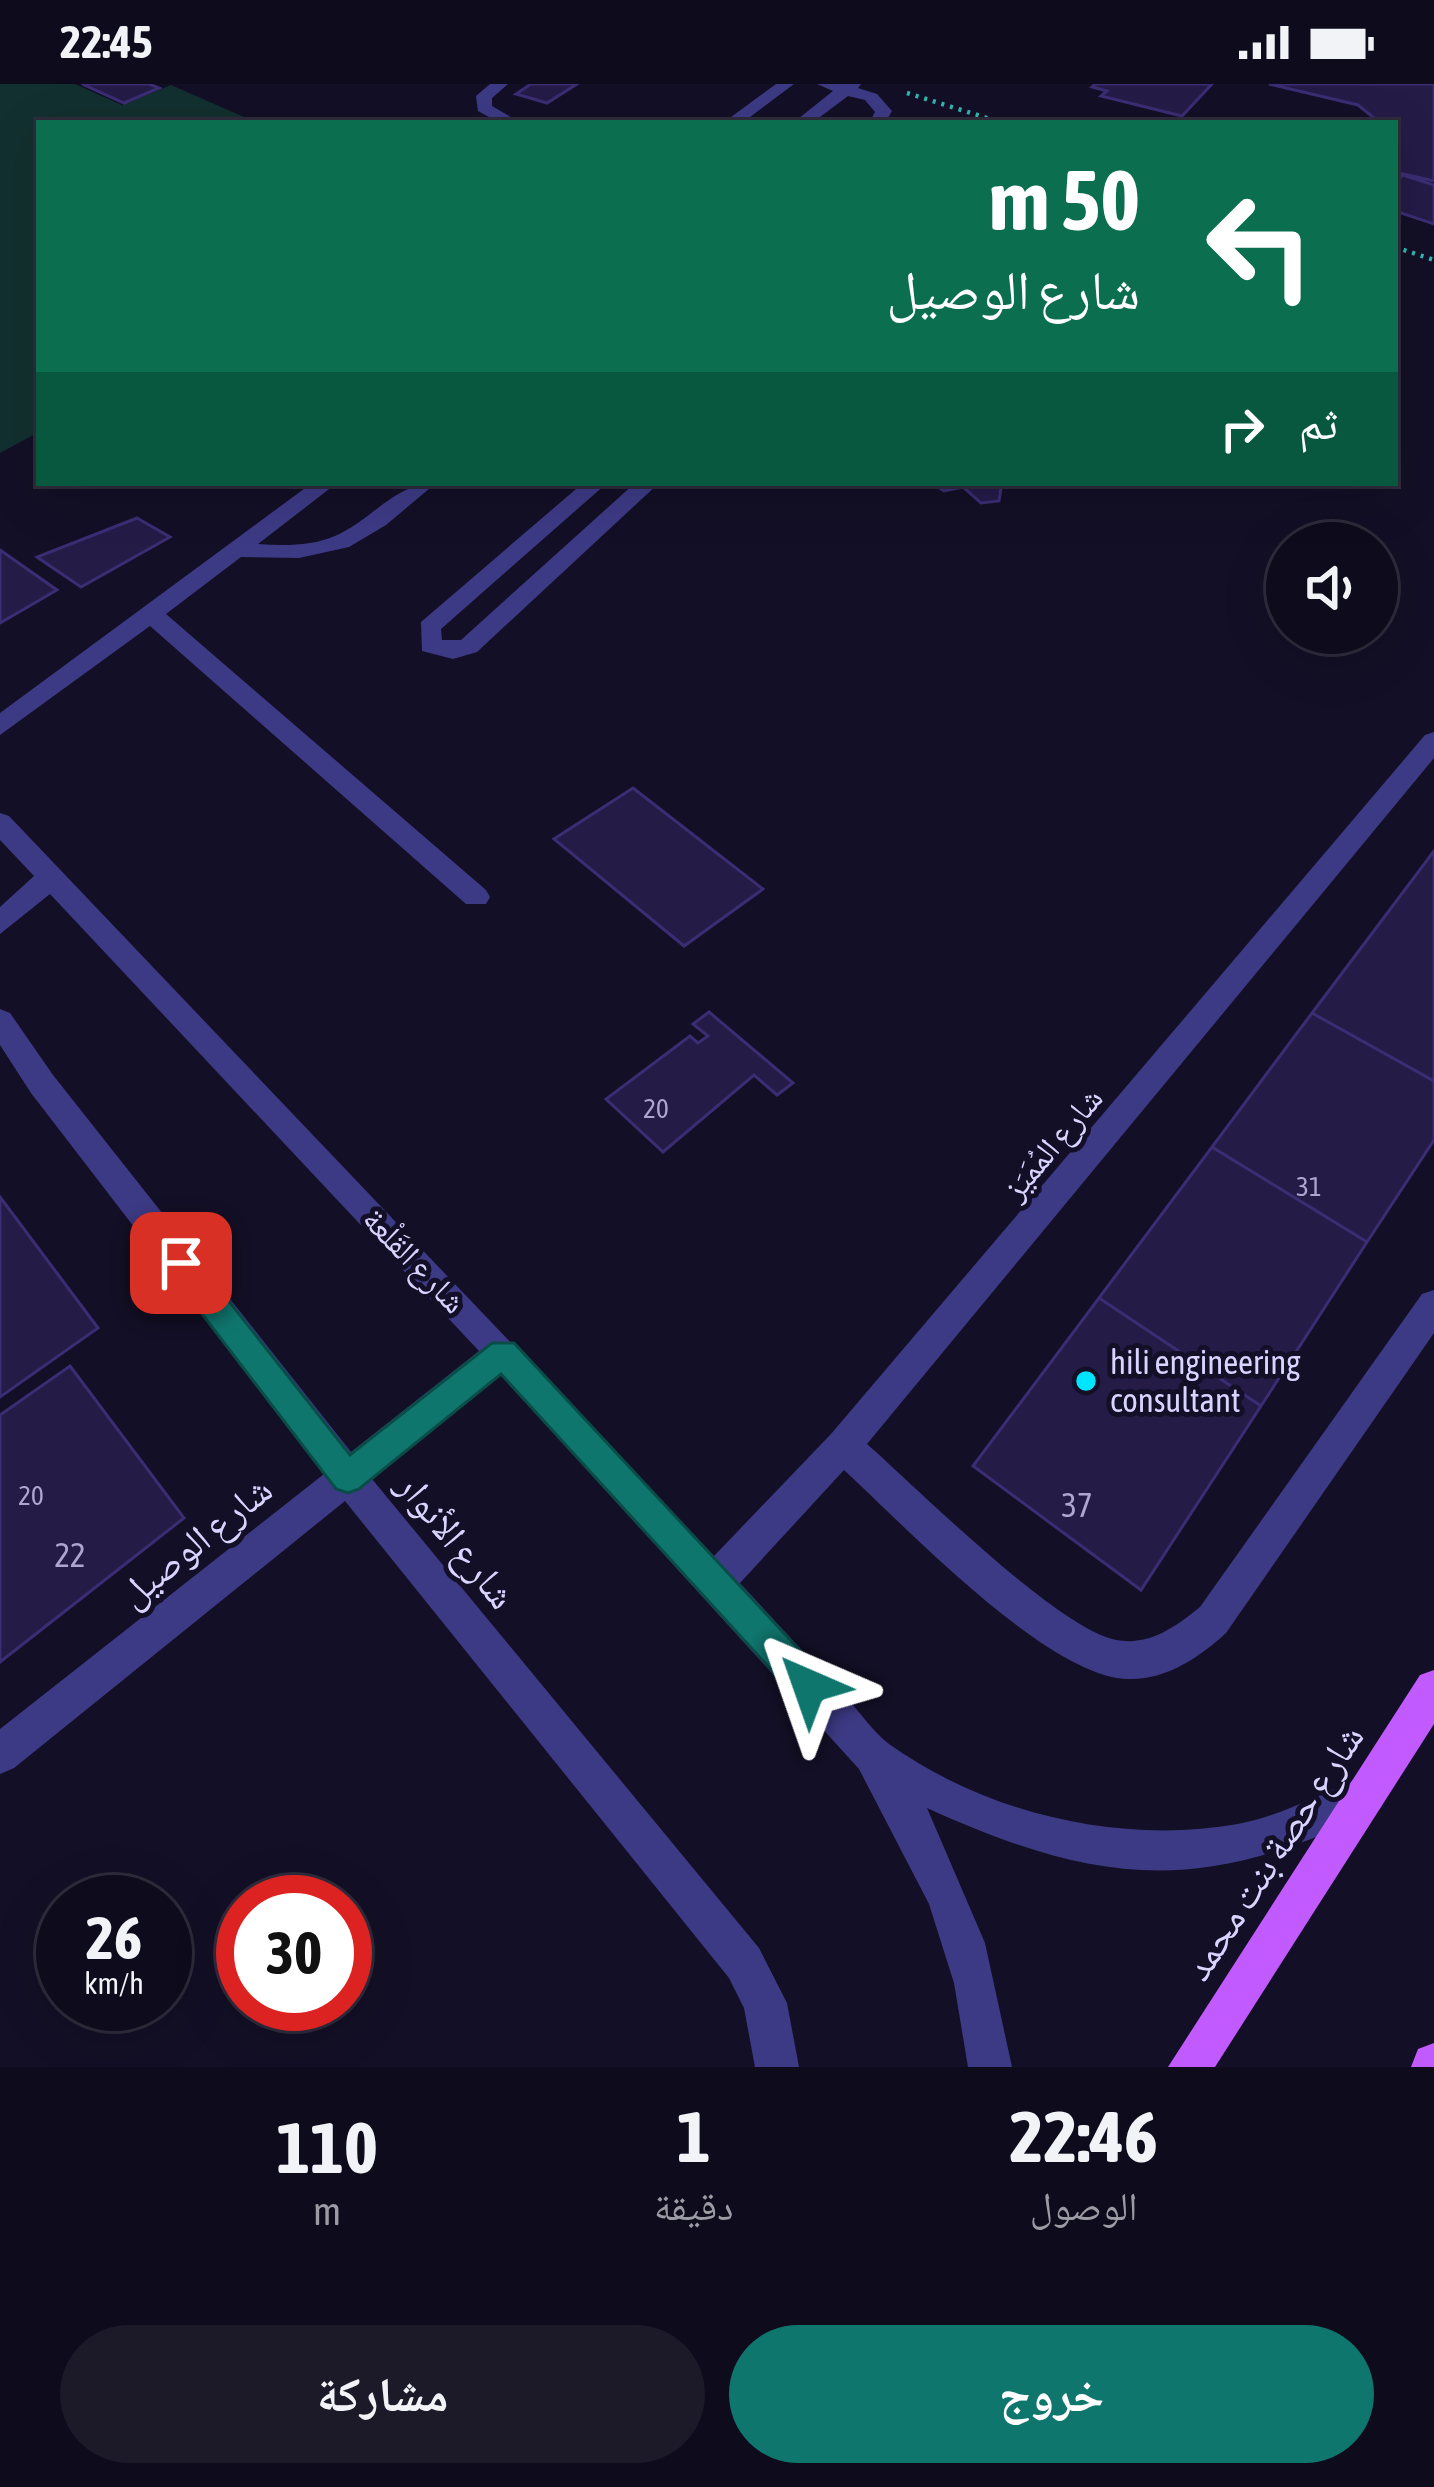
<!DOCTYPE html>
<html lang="ar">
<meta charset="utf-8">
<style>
body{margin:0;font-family:"Asap Condensed","Noto Naskh Arabic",sans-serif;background:#1c1929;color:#f1f3f6;direction:rtl;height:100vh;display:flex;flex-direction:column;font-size:45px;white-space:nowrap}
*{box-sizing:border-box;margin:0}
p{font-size:39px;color:#9b9ba3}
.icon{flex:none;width:66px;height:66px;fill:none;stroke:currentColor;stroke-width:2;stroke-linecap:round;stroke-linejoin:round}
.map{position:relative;height:1983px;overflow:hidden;direction:ltr}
.drawer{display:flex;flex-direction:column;background:#0e0b1c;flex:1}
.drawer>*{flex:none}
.hud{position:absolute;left:36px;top:36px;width:1362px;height:366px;border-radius:0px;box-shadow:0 12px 48px #0002,0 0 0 3px #2e2b3b;direction:rtl;background:#0b6e4f;color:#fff;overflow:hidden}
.controls{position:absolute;left:1266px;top:438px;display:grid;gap:24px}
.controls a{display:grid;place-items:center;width:132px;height:132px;border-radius:50%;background:#0e0b1c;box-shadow:0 12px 48px #0002,0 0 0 3px #2e2b3b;font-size:60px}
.speed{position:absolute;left:36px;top:1791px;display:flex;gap:24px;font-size:60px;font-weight:700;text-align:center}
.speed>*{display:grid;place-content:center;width:156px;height:156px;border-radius:50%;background:#0e0b1c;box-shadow:0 12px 48px #0002,0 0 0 3px #2e2b3b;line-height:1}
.speed small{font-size:30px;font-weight:400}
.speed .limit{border:18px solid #d22;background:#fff;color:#111}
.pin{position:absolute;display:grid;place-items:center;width:102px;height:102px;color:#fff;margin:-51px;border-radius:24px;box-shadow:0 6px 18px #0006}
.me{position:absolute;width:132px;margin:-66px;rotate:317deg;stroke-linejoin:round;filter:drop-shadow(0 0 9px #0008)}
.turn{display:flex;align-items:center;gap:42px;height:252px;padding:0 60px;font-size:54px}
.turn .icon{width:156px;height:156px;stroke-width:2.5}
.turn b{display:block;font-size:84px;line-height:102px}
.then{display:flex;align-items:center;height:114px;padding:0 60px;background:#0003;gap:24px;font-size:45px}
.eta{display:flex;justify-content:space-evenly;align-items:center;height:204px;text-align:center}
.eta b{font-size:72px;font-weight:700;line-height:84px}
.button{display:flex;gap:24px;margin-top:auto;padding:24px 60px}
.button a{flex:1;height:138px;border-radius:72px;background:#0f766e;color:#fff;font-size:48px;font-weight:700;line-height:138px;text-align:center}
.button a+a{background:#1c1929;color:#f1f3f6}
.status{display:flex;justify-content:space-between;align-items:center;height:84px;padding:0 60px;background:#0e0b1c;direction:ltr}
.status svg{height:33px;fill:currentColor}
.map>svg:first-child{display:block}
.green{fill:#12302f}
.building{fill:#241b47;stroke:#3b2d73;stroke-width:3}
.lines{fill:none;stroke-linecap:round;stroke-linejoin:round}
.path{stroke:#2fb8b0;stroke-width:4.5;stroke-dasharray:3 6;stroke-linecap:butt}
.minor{fill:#3d3a85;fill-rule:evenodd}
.major{fill:#c25bff;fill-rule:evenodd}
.route{fill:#0f766e;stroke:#0a4d48;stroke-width:3}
.poi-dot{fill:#00e5ff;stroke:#130f26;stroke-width:4.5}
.labels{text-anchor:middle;stroke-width:10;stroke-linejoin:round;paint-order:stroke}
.number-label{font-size:27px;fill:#aca6d1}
.street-label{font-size:33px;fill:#d9d4ff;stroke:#130f26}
.poi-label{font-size:33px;fill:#d9d4ff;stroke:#130f26;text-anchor:start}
.near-number-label{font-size:33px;fill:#aca6d1}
.near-street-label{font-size:39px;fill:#d9d4ff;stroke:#130f26}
</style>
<div class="status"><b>22:45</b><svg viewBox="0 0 49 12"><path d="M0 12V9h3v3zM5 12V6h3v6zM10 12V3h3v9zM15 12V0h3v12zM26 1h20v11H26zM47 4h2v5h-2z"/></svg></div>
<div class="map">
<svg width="1434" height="1983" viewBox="0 0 1434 1983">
<rect width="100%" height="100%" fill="#130f26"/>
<path class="green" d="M 0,0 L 75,0 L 122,21 L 171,1 L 258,39 L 39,39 L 39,348 L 0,369 Z"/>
<path class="building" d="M 82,0 L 149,0 L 159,4 L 124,19 Z
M 531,0 L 577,0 L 547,19 L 516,10 Z
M 1095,0 L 1212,0 L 1182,32 L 1101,12 L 1107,7 L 1092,3 Z
M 1269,0 L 1434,0 L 1434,97 L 1395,88 L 1395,39 L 1370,39 L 1374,34 L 1358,21 Z
M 1403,91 L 1434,101 L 1434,140 L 1395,127 L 1395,99 Z
M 932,399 L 1002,399 L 999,417 L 981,419 L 963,403 L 944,407 Z
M 137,434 L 170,453 L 81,503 L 37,473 Z
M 0,466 L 57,506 L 0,539 Z
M 633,704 L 763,805 L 684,862 L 554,755 Z
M 1434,767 L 1434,997 L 1312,929 Z
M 709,928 L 793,999 L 777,1011 L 754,991 L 663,1068 L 606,1015 L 690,952 L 698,959 L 708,952 L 693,940 Z
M 1312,929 L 1434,997 L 1434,1056 L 1367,1158 L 1212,1063 Z
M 1212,1063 L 1367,1158 L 1261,1322 L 1099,1214 Z
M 0,1113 L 98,1244 L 0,1313 Z
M 1099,1214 L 1261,1322 L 1141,1506 L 973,1382 Z
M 70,1282 L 184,1434 L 0,1578 L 0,1331 Z"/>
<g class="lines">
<path class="path" d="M 907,9 L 1003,39
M 1395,163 L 1434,176"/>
<path class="minor" d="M 490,0 L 508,0 L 492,14 L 492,22 L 521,39 L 500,39 L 478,27 L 476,12 Z
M 776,0 L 794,0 L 742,39 L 723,39 Z
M 817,0 L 861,0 L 858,4 L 877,10 L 892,27 L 885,39 L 869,39 L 875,28 L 865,16 L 848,12 L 812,39 L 793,39 L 833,7 Z
M 312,399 L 337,399 L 258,460 C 284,462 312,462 335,452 C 372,436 395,399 436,399 L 386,441 L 349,463 L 299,474 L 241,473 L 166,530 L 486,806 L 490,813 L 486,820 L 466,820 L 150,542 L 0,651 L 0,629 Z
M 583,399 L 607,399 L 441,545 L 442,556 L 461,556 L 635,399 L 659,399 L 477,568 L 453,575 L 422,567 L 421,538 Z
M 1434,648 L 1434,674 L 867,1360 C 917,1404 1058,1545 1116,1556 C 1150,1562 1175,1543 1200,1523 L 1422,1210 L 1434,1206 L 1434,1249 L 1226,1549 C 1200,1573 1166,1596 1129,1595 C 1049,1595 904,1441 844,1386 L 740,1499 C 775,1537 810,1575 846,1613 C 859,1627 873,1648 889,1660 C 987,1730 1120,1761 1238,1740 C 1284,1731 1324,1708 1366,1691 L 1380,1697 L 1386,1711 L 1380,1725 C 1204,1810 1103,1804 927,1724 L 985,1859 L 1012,1983 L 968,1983 L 954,1899 L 929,1820 L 859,1685 L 501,1291 L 372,1395 L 759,1864 L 787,1919 L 799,1983 L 755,1983 L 744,1924 L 729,1894 L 345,1417 L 14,1684 L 0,1690 L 0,1645 L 324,1390 L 31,1009 L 0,961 L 0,925 L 10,929 L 53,991 L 351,1368 L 479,1267 L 50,810 L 0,850 L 0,823 L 34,792 L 0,756 L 0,729 L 9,732 L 714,1472 L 831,1350 L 1425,651 Z"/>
<path class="major" d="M 1434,1586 L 1434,1640 L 1215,1983 L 1168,1983 L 1420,1591 Z
M 1434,1959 L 1434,1983 L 1411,1983 L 1418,1965 Z"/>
</g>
<path class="route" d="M 181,1165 L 191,1169 L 350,1371 L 492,1259 L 514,1259 L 822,1590 L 827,1602 L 822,1614 L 809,1620 L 797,1614 L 501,1290 L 359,1405 L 348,1409 L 336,1405 L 170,1188 L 166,1179 L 170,1169 Z"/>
<circle class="poi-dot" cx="1086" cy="1297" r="12"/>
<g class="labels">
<g class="number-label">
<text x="656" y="1034">20</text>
<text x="1309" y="1112">31</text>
<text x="31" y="1421">20</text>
</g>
<g class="street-label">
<text transform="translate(1052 1059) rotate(-50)" y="12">شارع المُمَيَز</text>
<text transform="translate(415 1176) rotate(46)" y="12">شارع القَلْعة</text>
</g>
<g class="poi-label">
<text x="1110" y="1290">hili engineering<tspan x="1110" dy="38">consultant</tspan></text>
</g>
<g class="near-number-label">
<text x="1077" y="1433">37</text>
<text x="70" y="1483">22</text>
</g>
<g class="near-street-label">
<text transform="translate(457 1456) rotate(51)" y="14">شارع الأنوار</text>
<text transform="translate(195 1457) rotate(-39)" y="14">شارع الوصيل</text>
<text transform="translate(1273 1768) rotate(-57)" y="14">شارع حصة بنت محمد</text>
</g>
</g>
</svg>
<div class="controls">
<a><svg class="icon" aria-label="sound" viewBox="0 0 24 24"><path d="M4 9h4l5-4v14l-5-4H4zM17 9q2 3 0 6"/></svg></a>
</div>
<div class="speed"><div>26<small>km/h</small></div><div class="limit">30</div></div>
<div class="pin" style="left:181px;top:1179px;background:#d93025"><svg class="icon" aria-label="arrive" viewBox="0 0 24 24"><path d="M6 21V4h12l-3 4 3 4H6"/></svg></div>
<svg class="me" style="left:809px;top:1602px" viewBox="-20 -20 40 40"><path d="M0-17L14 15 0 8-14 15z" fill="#0f766e" stroke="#fff" stroke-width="4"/></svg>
<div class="hud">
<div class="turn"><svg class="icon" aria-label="left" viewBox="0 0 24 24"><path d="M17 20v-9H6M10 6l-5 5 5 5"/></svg><div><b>50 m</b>شارع الوصيل</div></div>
<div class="then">ثم<svg class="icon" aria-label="right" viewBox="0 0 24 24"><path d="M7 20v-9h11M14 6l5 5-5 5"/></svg></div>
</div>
</div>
<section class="drawer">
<div class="eta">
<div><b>22:46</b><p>الوصول</p></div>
<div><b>1</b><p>دقيقة</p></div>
<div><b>110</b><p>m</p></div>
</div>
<div class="button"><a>خروج</a><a>مشاركة</a></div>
</section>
